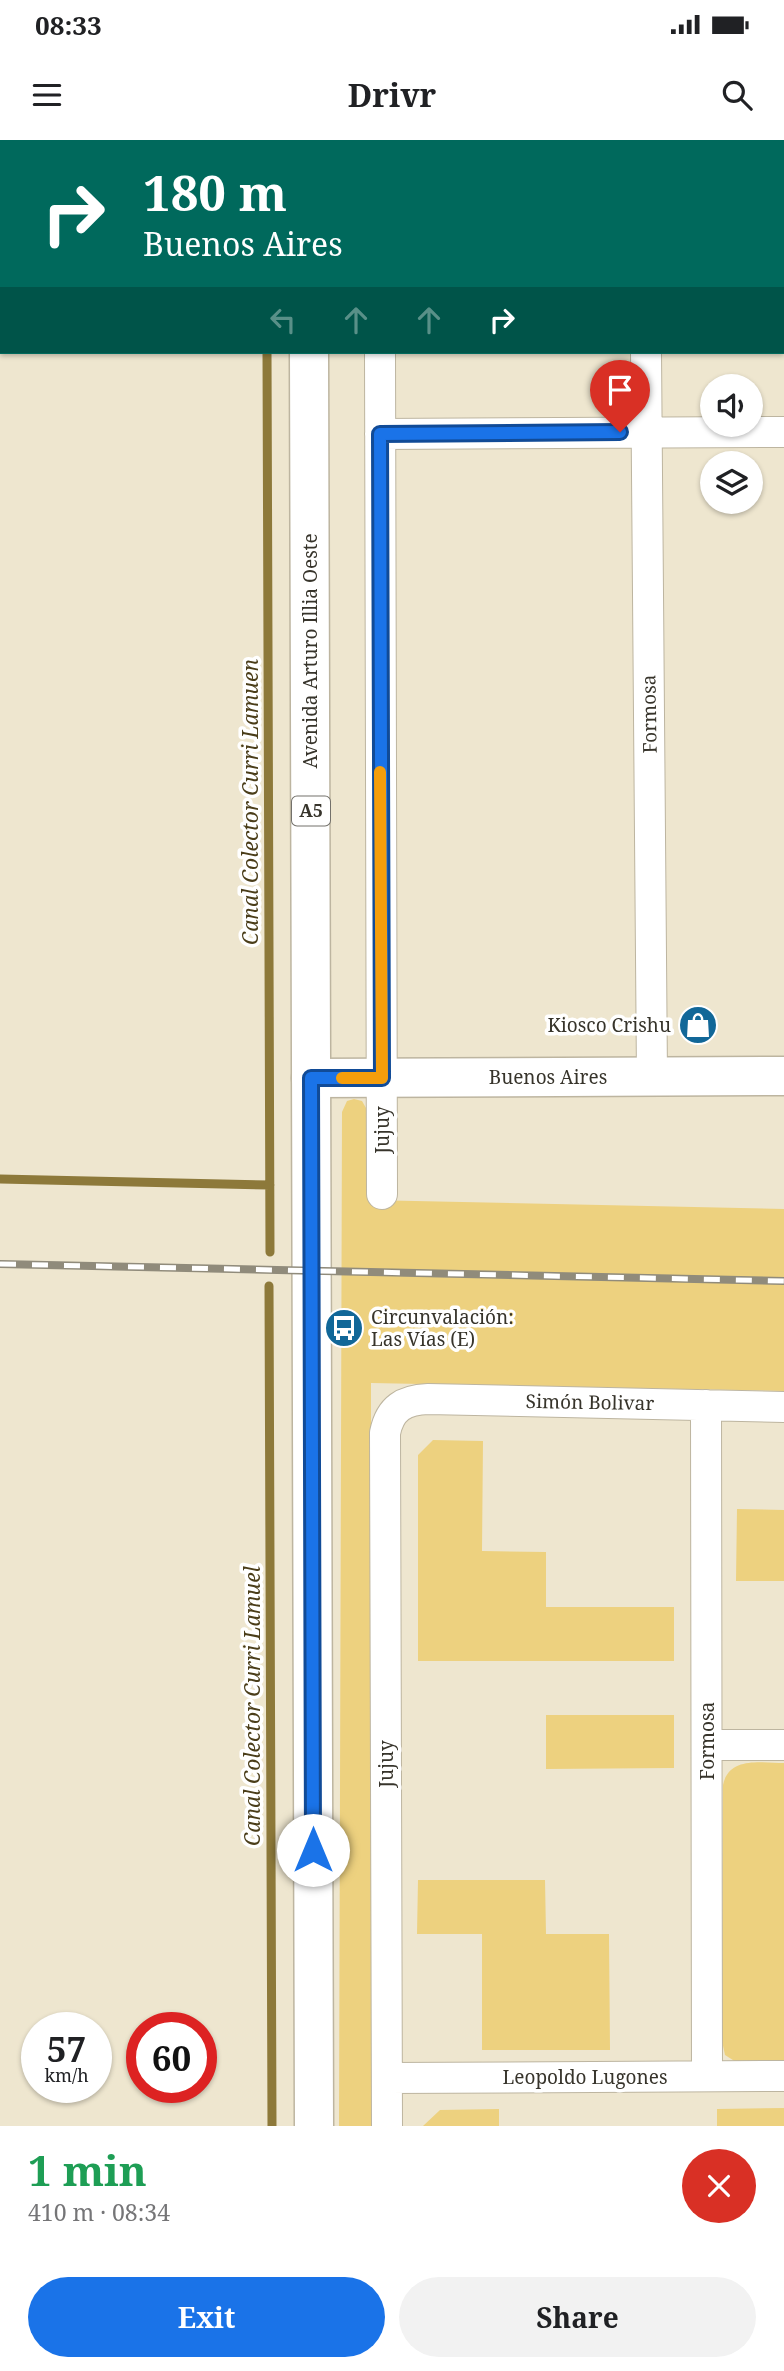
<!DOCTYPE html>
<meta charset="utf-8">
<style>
body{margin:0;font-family:"Noto Serif",serif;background:#f2f2f2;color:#202124;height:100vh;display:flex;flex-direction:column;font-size:26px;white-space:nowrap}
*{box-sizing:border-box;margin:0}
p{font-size:23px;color:#757577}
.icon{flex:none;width:38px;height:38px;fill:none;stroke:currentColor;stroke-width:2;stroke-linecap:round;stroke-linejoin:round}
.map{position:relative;height:1986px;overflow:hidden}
.sheet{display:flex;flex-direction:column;background:#fff;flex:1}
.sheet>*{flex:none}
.guide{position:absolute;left:0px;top:0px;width:784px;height:214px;box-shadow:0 2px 5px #0004;background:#00695c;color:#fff;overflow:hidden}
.fabs{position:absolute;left:700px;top:234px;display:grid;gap:14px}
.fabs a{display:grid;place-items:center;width:63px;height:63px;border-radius:50%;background:#fff;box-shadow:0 2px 5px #0004;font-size:35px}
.speed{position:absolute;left:21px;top:1872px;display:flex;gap:14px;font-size:35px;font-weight:700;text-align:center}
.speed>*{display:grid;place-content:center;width:91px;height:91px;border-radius:50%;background:#fff;box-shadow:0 2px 5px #0004;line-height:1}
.speed small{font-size:18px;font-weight:400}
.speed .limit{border:10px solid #d22;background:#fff;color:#111}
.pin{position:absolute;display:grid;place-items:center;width:60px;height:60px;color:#fff;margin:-72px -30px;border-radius:50% 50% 50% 0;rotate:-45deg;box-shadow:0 0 7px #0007}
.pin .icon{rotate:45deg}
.me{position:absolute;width:77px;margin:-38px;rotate:0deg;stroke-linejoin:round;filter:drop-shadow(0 0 5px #0008)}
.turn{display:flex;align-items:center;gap:24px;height:147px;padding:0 28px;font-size:32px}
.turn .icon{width:91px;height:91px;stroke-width:2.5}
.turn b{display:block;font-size:49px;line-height:60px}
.lanes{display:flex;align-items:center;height:66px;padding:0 28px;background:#0003;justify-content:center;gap:35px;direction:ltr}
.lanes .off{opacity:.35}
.round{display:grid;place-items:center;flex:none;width:74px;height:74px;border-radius:37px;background:#f2f2f2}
.headline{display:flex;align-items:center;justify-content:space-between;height:119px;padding:0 28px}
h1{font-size:42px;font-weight:700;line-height:52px;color:#1e9e55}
.primary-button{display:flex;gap:14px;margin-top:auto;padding:14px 28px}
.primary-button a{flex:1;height:80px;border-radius:42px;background:#1a73e8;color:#fff;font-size:28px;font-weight:700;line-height:80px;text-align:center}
.primary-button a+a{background:#f2f2f2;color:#202124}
.status{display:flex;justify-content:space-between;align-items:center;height:49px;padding:0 35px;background:#fff;direction:ltr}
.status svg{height:19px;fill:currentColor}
header{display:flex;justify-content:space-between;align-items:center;height:91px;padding:0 28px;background:#fff;font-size:32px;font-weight:700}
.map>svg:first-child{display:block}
.green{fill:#edd17f}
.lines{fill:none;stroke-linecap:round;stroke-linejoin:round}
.stream{stroke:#8d793a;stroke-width:9}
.street-casing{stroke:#bdb5a0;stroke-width:32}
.secondary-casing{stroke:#bdb5a0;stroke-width:41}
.primary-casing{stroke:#bdb5a0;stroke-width:41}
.street{stroke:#fff;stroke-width:30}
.secondary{stroke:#fff;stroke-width:38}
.primary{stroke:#fff;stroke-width:38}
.rail-casing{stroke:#908b7b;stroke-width:8}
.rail{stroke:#fff;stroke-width:5;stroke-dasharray:16;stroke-linecap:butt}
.route-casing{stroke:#114b97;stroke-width:18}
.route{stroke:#1a73e8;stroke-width:12}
.slow{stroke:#f59e0b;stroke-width:12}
.labels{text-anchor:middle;stroke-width:7;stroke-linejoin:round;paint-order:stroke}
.shield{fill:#fff;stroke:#73716b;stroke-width:2}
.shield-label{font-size:18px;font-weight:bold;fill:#37342b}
.street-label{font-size:19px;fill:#37342b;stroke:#fff}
.poi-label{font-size:19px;fill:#37342b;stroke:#fff;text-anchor:end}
.water-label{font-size:21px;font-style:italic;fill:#4a3d19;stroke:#fff}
</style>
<div class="status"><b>08:33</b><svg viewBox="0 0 49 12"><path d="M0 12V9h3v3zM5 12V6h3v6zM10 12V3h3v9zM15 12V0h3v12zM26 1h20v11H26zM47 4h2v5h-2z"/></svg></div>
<header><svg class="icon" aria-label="menu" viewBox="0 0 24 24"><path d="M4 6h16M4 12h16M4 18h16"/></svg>Drivr<svg class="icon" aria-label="search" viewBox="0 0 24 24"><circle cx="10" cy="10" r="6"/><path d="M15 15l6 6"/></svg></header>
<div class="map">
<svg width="784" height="1986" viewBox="0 0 784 1986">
<rect width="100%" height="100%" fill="#eee6cf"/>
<path class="green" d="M 354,959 L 362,961 L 366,968 L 367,1060 L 784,1069 L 784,1251 L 371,1243 L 371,1986 L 339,1986 L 342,972 L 347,961 Z
M 433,1300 L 483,1301 L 482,1411 L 546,1412 L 546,1467 L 674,1467 L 674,1521 L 418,1521 L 418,1315 Z
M 737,1369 L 784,1370 L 784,1441 L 736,1441 Z
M 546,1575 L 674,1575 L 674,1628 L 546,1629 Z
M 784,1623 L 784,1922 L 736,1922 L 725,1915 L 722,1901 L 723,1645 C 729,1616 761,1623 784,1623 Z
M 418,1740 L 545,1740 L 546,1794 L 609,1794 L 610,1910 L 482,1910 L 482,1794 L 417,1794 Z
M 784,1968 L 784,1986 L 717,1986 L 717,1969 Z
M 499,1969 L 499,1986 L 423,1986 L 440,1970 Z"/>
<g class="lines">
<path class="stream" d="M 266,0 L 266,2
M 267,212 L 270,1112
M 0,1039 L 270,1045
M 269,1146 L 272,1986"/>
<defs>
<path id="street" d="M 379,0 L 379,2
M 644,0 L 644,2
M 380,212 L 382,1054
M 646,212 L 652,937
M 380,294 L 784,292
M 706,1265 L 707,1936
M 707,1605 L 784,1605
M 387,1938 L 784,1936
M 387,1986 L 385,1293 C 390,1268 404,1260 428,1259 L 784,1267"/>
<path id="secondary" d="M 311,938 L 784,936"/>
<path id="primary" d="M 309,0 L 309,2
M 309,212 L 314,1986"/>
</defs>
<use href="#street" class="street-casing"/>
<use href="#secondary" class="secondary-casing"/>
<use href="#primary" class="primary-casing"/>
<use href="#street" class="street"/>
<use href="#secondary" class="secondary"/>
<use href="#primary" class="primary"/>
<defs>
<path id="rail" d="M 0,1124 L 784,1141"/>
</defs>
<use href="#rail" class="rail-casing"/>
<use href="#rail" class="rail"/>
</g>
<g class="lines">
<defs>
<path id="route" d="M 313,1710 L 311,938 L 382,938 L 380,294 L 620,292"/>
</defs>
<use href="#route" class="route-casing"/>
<use href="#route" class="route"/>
<path class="slow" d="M 342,938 L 382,938 L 380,632"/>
</g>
<defs>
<symbol id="shop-disc" viewBox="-11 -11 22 22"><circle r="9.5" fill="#116798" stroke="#fff"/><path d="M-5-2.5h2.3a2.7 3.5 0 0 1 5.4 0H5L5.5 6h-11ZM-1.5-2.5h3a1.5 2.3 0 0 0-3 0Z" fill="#fff"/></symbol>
<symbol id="bus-disc" viewBox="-11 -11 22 22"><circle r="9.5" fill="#116798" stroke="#fff"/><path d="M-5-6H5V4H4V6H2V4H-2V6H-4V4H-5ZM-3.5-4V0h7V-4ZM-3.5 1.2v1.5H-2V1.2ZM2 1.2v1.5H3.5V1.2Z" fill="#fff"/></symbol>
</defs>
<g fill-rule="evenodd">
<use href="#shop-disc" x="676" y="863" width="44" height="44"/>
<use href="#bus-disc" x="322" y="1166" width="44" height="44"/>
</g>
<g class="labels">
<rect class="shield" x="292" y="656.5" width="38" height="29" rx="5"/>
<g class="shield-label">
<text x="311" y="677">A5</text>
</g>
<g class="street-label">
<text transform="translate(310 511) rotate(-90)" y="7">Avenida Arturo Illia Oeste</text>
<text transform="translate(649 574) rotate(-91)" y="7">Formosa</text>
<text x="548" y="944">Buenos Aires</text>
<text transform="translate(382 990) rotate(-90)" y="7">Jujuy</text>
<text transform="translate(590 1262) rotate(1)" y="7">Simón Bolivar</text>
<text transform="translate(707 1601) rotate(-90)" y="7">Formosa</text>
<text transform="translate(386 1624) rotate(-90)" y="7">Jujuy</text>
<text x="585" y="1944">Leopoldo Lugones</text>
</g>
<g class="poi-label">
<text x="671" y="892">Kiosco Crishu</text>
<text x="371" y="1184" text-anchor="start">Circunvalación:<tspan x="371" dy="22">Las Vías (E)</tspan></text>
</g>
<g class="water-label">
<text transform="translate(251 662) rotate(-90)" y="7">Canal Colector Curri Lamuen</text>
<text transform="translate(253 1566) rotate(-90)" y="7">Canal Colector Curri Lamuel</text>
</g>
</g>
</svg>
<div class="fabs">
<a><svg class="icon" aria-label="sound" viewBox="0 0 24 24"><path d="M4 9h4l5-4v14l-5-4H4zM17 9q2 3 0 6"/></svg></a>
<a><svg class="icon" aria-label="layers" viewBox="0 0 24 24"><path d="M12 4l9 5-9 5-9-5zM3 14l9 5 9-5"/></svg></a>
</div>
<div class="speed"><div>57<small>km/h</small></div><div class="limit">60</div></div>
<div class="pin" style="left:620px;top:292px;background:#d93025"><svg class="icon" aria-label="arrive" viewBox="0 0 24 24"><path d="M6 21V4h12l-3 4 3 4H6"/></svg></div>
<svg class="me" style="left:313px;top:1710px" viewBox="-20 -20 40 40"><circle r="19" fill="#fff"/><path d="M0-13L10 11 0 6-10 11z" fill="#1a73e8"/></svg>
<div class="guide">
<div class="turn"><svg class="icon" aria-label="right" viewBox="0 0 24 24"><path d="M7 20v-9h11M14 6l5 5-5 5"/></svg><div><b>180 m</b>Buenos Aires</div></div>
<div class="lanes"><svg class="icon off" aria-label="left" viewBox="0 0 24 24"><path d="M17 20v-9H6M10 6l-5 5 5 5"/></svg><svg class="icon off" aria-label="ahead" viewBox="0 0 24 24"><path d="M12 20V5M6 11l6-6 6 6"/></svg><svg class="icon off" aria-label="ahead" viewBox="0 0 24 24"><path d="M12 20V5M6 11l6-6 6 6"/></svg><svg class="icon" aria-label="right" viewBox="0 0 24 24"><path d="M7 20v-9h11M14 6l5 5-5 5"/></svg></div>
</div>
</div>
<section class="sheet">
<div class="headline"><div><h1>1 min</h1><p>410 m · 08:34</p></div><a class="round" style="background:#d93025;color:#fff"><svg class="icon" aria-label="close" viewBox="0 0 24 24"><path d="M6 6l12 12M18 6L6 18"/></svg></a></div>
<div class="primary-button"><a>Exit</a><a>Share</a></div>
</section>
